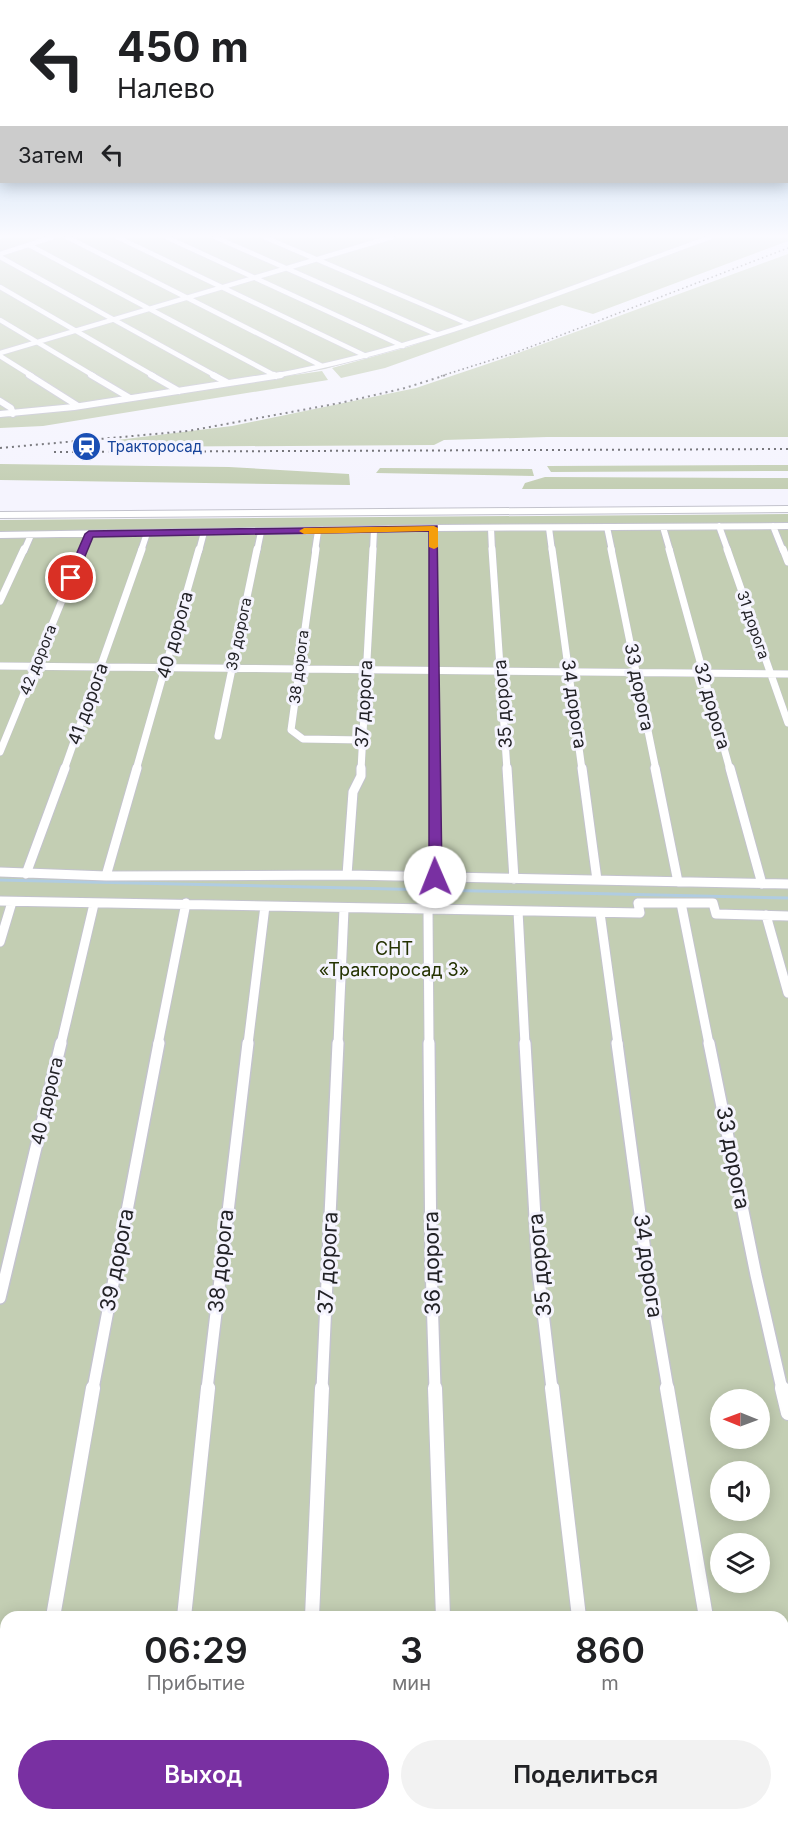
<!DOCTYPE html>
<html lang="ru">
<meta charset="utf-8">
<style>
body{margin:0;font-family:Inter,sans-serif;background:#f2f2f2;color:#202124;height:100vh;display:flex;flex-direction:column;font-size:22px;white-space:nowrap}
*{box-sizing:border-box;margin:0}
p{font-size:20px;color:#757577}
.icon{flex:none;width:33px;height:33px;fill:none;stroke:currentColor;stroke-width:2;stroke-linecap:round;stroke-linejoin:round}
.map{position:relative;flex:1;overflow:hidden}
.sheet{position:absolute;left:0px;top:1611px;width:789px;height:210px;display:flex;flex-direction:column;background:#fff;border-radius:18px 18px 0 0;box-shadow:0 3px 15px #0003}
.sheet>*{flex:none}
.hud{position:absolute;left:0px;top:0px;width:789px;height:183px;box-shadow:0 3px 15px #0003;background:#fff;color:#202124;overflow:hidden}
.needle{width:39px;rotate:271deg}
.controls{position:absolute;left:710px;top:1389px;display:grid;gap:12px}
.controls a{display:grid;place-items:center;width:60px;height:60px;border-radius:50%;background:#fff;box-shadow:0 3px 15px #0003;font-size:30px}
.pin{position:absolute;display:grid;place-items:center;width:51px;height:51px;color:#fff;margin:-26px;border:3px solid #fff;border-radius:50%;box-shadow:0 2px 6px #0007}
.me{position:absolute;width:66px;margin:-33px;rotate:359deg;stroke-linejoin:round;filter:drop-shadow(0 0 4px #0008)}
.turn{display:flex;align-items:center;gap:21px;height:126px;padding:0 18px;font-size:27px}
.turn .icon{width:78px;height:78px;stroke-width:2.5}
.turn b{display:block;font-size:42px;line-height:51px}
.then{display:flex;align-items:center;height:57px;padding:0 18px;background:#0003;gap:12px;font-size:22px}
.eta{display:flex;justify-content:space-evenly;align-items:center;height:102px;text-align:center}
.eta b{font-size:36px;font-weight:600;line-height:42px}
.primary-button{display:flex;gap:12px;margin-top:auto;padding:12px 18px}
.primary-button a{flex:1;height:69px;border-radius:36px;background:#7930a2;color:#fff;font-size:24px;font-weight:600;line-height:69px;text-align:center}
.primary-button a+a{background:#f2f2f2;color:#202124}
.map>svg:first-child{display:block}
.green{fill:#c3ceb3;fill-rule:evenodd}
.lines{fill:none;stroke-linecap:round;stroke-linejoin:round}
.stream{stroke:#b0cce1;stroke-width:3}
.minor-far5-casing{stroke:#c3c3cd;stroke-width:6}
.minor-far4-casing{stroke:#c3c3cd;stroke-width:8}
.minor-far3-casing{stroke:#c3c3cd;stroke-width:8}
.minor-far2-casing{stroke:#c3c3cd;stroke-width:11}
.minor-far1-casing{stroke:#c3c3cd;stroke-width:14}
.minor-casing{stroke:#c3c3cd;stroke-width:16}
.minor-far5{stroke:#fff;stroke-width:4.5}
.minor-far4{stroke:#fff;stroke-width:6}
.minor-far3{stroke:#fff;stroke-width:7}
.minor-far2{stroke:#fff;stroke-width:9}
.minor-far1{stroke:#fff;stroke-width:11}
.minor{stroke:#fff;stroke-width:14}
.rail-far1{stroke:#5e5e63;stroke-width:1.5;stroke-dasharray:1.5 3;stroke-linecap:butt}
.rail{stroke:#5e5e63;stroke-width:2;stroke-dasharray:2 4;stroke-linecap:butt}
.route{fill:#7930a2;stroke:#4f1f69;stroke-width:1.5}
.slow{fill:#f59e0b}
.labels{text-anchor:middle;stroke-width:6;stroke-linejoin:round;paint-order:stroke}
.far-transit-label{font-size:15px;fill:#164399;stroke:#f5f4fe;text-anchor:start}
.far-street-label{font-size:15px;fill:#222226;stroke:#f5f4fe}
.street-label{font-size:18px;fill:#222226;stroke:#f5f4fe}
.park-label{font-size:18px;fill:#243201;stroke:#f5f4fe}
.near-street-label{font-size:21px;fill:#222226;stroke:#f5f4fe}
</style>
<div class="map">
<svg width="788" height="1821" viewBox="0 0 788 1821">
<rect width="100%" height="100%" fill="#f5f4fe"/>
<path class="green" d="M 7,237 L 788,237 L 788,241 L 593,314 L 562,305 L 385,368 L 341,378 L 332,368 L 408,347 L 571,291 L 407,346 L 325,369 L 259,380 L 322,371 L 328,380 L 43,426 L 0,428 L 0,417 L 52,412 L 0,416 L 0,239 Z
M 788,254 L 788,437 L 547,437 L 444,440 L 434,445 L 114,447 L 117,440 L 232,426 L 416,388 L 499,360 Z
M 0,464 L 229,467 L 349,474 L 350,485 L 0,480 Z
M 788,465 L 788,471 L 551,472 L 547,466 Z
M 380,468 L 532,469 L 534,476 L 376,473 Z
M 545,477 L 788,478 L 788,489 L 522,489 L 525,483 Z
M 788,514 L 788,1821 L 0,1821 L 0,520 ZM 720,1400 L 759,1400 L 759,1438 L 720,1438 ZM 720,1472 L 759,1472 L 759,1510 L 720,1510 ZM 720,1544 L 759,1544 L 759,1582 L 720,1582 ZM 6,1617 L 783,1617 L 783,1815 L 6,1815 Z"/>
<g class="lines">
<path class="stream" d="M 0,880 L 788,898"/>
<defs>
<path id="minor-far5" d="M 67,237 L 322,366
M 117,237 L 366,356
M 166,237 L 403,346
M 215,237 L 436,334
M 264,237 L 469,324
M 29,245 L 276,376
M 0,254 L 53,237
M 0,257 L 216,376
M 0,287 L 154,376
M 0,320 L 94,376
M 0,353 L 392,237
M 0,356 L 32,376
M 273,376 C 424,349 567,289 711,237"/>
<path id="minor-far4" d="M 29,375 L 78,406
M 91,375 L 130,398
M 151,375 L 179,391
M 213,375 L 228,383
M 274,375 L 276,376
M 0,401 L 11,408 L 13,414
M 0,414 L 74,407 L 281,375
M 0,515 L 788,509
M 719,526 L 728,551
M 773,526 L 783,551
M 607,527 L 612,551
M 663,527 L 670,551
M 434,528 L 434,551
M 491,528 L 492,551
M 549,528 L 552,551
M 0,535 L 434,528 L 788,526
M 24,551 L 31,535
M 82,551 L 89,534
M 141,551 L 147,533
M 199,551 L 204,532
M 257,551 L 261,532
M 315,551 L 318,531
M 373,551 L 374,530"/>
<path id="minor-far3" d="M 316,549 L 291,730 L 303,739 L 363,740
M 434,549 L 435,770
M 492,549 L 507,770
M 552,549 L 582,770
M 611,549 L 656,770
M 669,549 L 730,770
M 727,549 L 788,723
M 783,549 L 788,562
M 0,601 L 24,549
M 0,666 L 788,674
M 218,736 L 257,549
M 0,752 L 83,549
M 64,770 L 142,549
M 136,770 L 199,549
M 361,770 L 373,549"/>
<path id="minor-far2" d="M 435,768 L 435,877
M 507,768 L 514,879
M 582,768 L 597,880
M 655,768 L 678,882
M 730,768 L 762,884
M 0,872 L 106,876 L 347,875 L 788,884
M 26,874 L 65,768
M 347,875 L 353,792 L 361,776 L 361,768
M 106,876 L 137,768
M 0,901 L 640,913 L 638,903 L 713,903 L 716,914 L 788,916
M 681,903 L 709,1044
M 428,909 L 429,1044
M 518,911 L 525,1044
M 600,913 L 618,1044
M 766,915 L 788,993
M 0,942 L 12,902
M 61,1044 L 94,904
M 158,1044 L 186,903
M 248,1044 L 265,906
M 338,1044 L 344,909"/>
<path id="minor-far1" d="M 429,1043 L 431,1264 L 435,1389
M 525,1043 L 538,1270 L 552,1389
M 617,1043 L 648,1273 L 668,1389
M 709,1043 L 756,1275 L 782,1389
M 0,1298 L 61,1043
M 93,1389 L 159,1043
M 207,1389 L 248,1043
M 322,1389 L 338,1043"/>
<path id="minor" d="M 435,1388 L 443,1617
M 552,1388 L 579,1617
M 667,1388 L 706,1617
M 782,1388 L 788,1413
M 53,1617 L 93,1388
M 184,1617 L 208,1388
M 312,1617 L 322,1388
M 163,1815 L 163,1821
M 449,1815 L 450,1821
M 602,1815 L 603,1821
M 739,1815 L 740,1821
M 16,1821 L 17,1815
M 303,1821 L 304,1815"/>
</defs>
<use href="#minor-far5" class="minor-far5-casing"/>
<use href="#minor-far4" class="minor-far4-casing"/>
<use href="#minor-far3" class="minor-far3-casing"/>
<use href="#minor-far2" class="minor-far2-casing"/>
<use href="#minor-far1" class="minor-far1-casing"/>
<use href="#minor" class="minor-casing"/>
<use href="#minor-far5" class="minor-far5"/>
<use href="#minor-far4" class="minor-far4"/>
<use href="#minor-far3" class="minor-far3"/>
<use href="#minor-far2" class="minor-far2"/>
<use href="#minor-far1" class="minor-far1"/>
<use href="#minor" class="minor"/>
<path class="rail-far1" d="M 441,376 L 517,352 L 788,248"/>
<path class="rail" d="M 0,448 L 188,431 L 340,403 L 405,388 L 446,375
M 54,452 L 788,449"/>
</g>
<linearGradient id="sky" x2="0" y2="1"><stop stop-color="#91bee5"/><stop offset="0.48" stop-color="#fafaff"/><stop offset="1" stop-color="#fafaff" stop-opacity="0"/></linearGradient>
<rect width="788" height="492" fill="url(#sky)"/>
<path class="route" d="M 437,526 L 442,877 L 435,882 L 429,877 L 429,531 L 93,537 L 76,578 L 71,581 L 66,578 L 85,534 L 89,531 Z"/>
<path class="slow" d="M 434,526 L 438,528 L 438,547 L 434,549 L 429,547 L 429,531 L 304,534 L 299,531 L 304,528 Z"/>
<defs>
<symbol id="station-disc" viewBox="-11 -11 22 22"><circle r="9.5" fill="#1a4fb4" stroke="#f5f4fe"/><path d="M-3-6H3Q5-6 5-4V2Q5 4 3 4L4.5 6H3L1.5 4h-3L-3 6H-4.5L-3 4Q-5 4-5 2V-4Q-5-6-3-6ZM-3.5-4v3h7v-3ZM-3.5 1v1.5H-2V1ZM2 1v1.5H3.5V1Z" fill="#fff"/></symbol>
</defs>
<g fill-rule="evenodd">
<use href="#station-disc" x="70" y="430" width="33" height="33"/>
</g>
<g class="labels">
<g class="far-transit-label">
<text x="107" y="452">Тракторосад</text>
</g>
<g class="far-street-label">
<text transform="translate(753 625) rotate(71)" y="5">31 дорога</text>
<text transform="translate(239 634) rotate(-78)" y="5">39 дорога</text>
<text transform="translate(38 660) rotate(-68)" y="5">42 дорога</text>
<text transform="translate(299 667) rotate(-83)" y="5">38 дорога</text>
</g>
<g class="street-label">
<text transform="translate(175 635) rotate(-74)" y="6">40 дорога</text>
<text transform="translate(639 687) rotate(79)" y="6">33 дорога</text>
<text transform="translate(88 704) rotate(-70)" y="6">41 дорога</text>
<text transform="translate(364 704) rotate(-87)" y="6">37 дорога</text>
<text transform="translate(503 704) rotate(-94)" y="6">35 дорога</text>
<text transform="translate(574 704) rotate(82)" y="6">34 дорога</text>
<text transform="translate(712 706) rotate(74)" y="6">32 дорога</text>
<text transform="translate(47 1101) rotate(-77)" y="6">40 дорога</text>
</g>
<g class="park-label">
<text x="394" y="955">СНТ<tspan x="394" dy="21">«Тракторосад 3»</tspan></text>
</g>
<g class="near-street-label">
<text transform="translate(733 1158) rotate(79)" y="7">33 дорога</text>
<text transform="translate(117 1260) rotate(-79)" y="7">39 дорога</text>
<text transform="translate(221 1261) rotate(-84)" y="7">38 дорога</text>
<text transform="translate(328 1263) rotate(-87)" y="7">37 дорога</text>
<text transform="translate(432 1263) rotate(-91)" y="7">36 дорога</text>
<text transform="translate(540 1265) rotate(-95)" y="7">35 дорога</text>
<text transform="translate(648 1266) rotate(82)" y="7">34 дорога</text>
</g>
</g>
</svg>
<div class="controls">
<a><svg class="needle" viewBox="-14 -14 28 28"><path d="M0-13l5 13h-10z" fill="#e53935"/><path d="M0 13l5-13h-10z" fill="#757577"/></svg></a>
<a><svg class="icon" aria-label="sound" viewBox="0 0 24 24"><path d="M4 9h4l5-4v14l-5-4H4zM17 9q2 3 0 6"/></svg></a>
<a><svg class="icon" aria-label="layers" viewBox="0 0 24 24"><path d="M12 4l9 5-9 5-9-5zM3 14l9 5 9-5"/></svg></a>
</div>
<div class="pin" style="left:71px;top:578px;background:#d93025"><svg class="icon" aria-label="arrive" viewBox="0 0 24 24"><path d="M6 21V4h12l-3 4 3 4H6"/></svg></div>
<svg class="me" style="left:435px;top:877px" viewBox="-20 -20 40 40"><circle r="19" fill="#fff"/><path d="M0-13L10 11 0 6-10 11z" fill="#7930a2"/></svg>
<div class="hud">
<div class="turn"><svg class="icon" aria-label="left" viewBox="0 0 24 24"><path d="M17 20v-9H6M10 6l-5 5 5 5"/></svg><div><b>450 m</b>Налево</div></div>
<div class="then">Затем<svg class="icon" aria-label="left" viewBox="0 0 24 24"><path d="M17 20v-9H6M10 6l-5 5 5 5"/></svg></div>
</div>
<section class="sheet">
<div class="eta">
<div><b>06:29</b><p>Прибытие</p></div>
<div><b>3</b><p>мин</p></div>
<div><b>860</b><p>m</p></div>
</div>
<div class="primary-button"><a>Выход</a><a>Поделиться</a></div>
</section>
</div>
